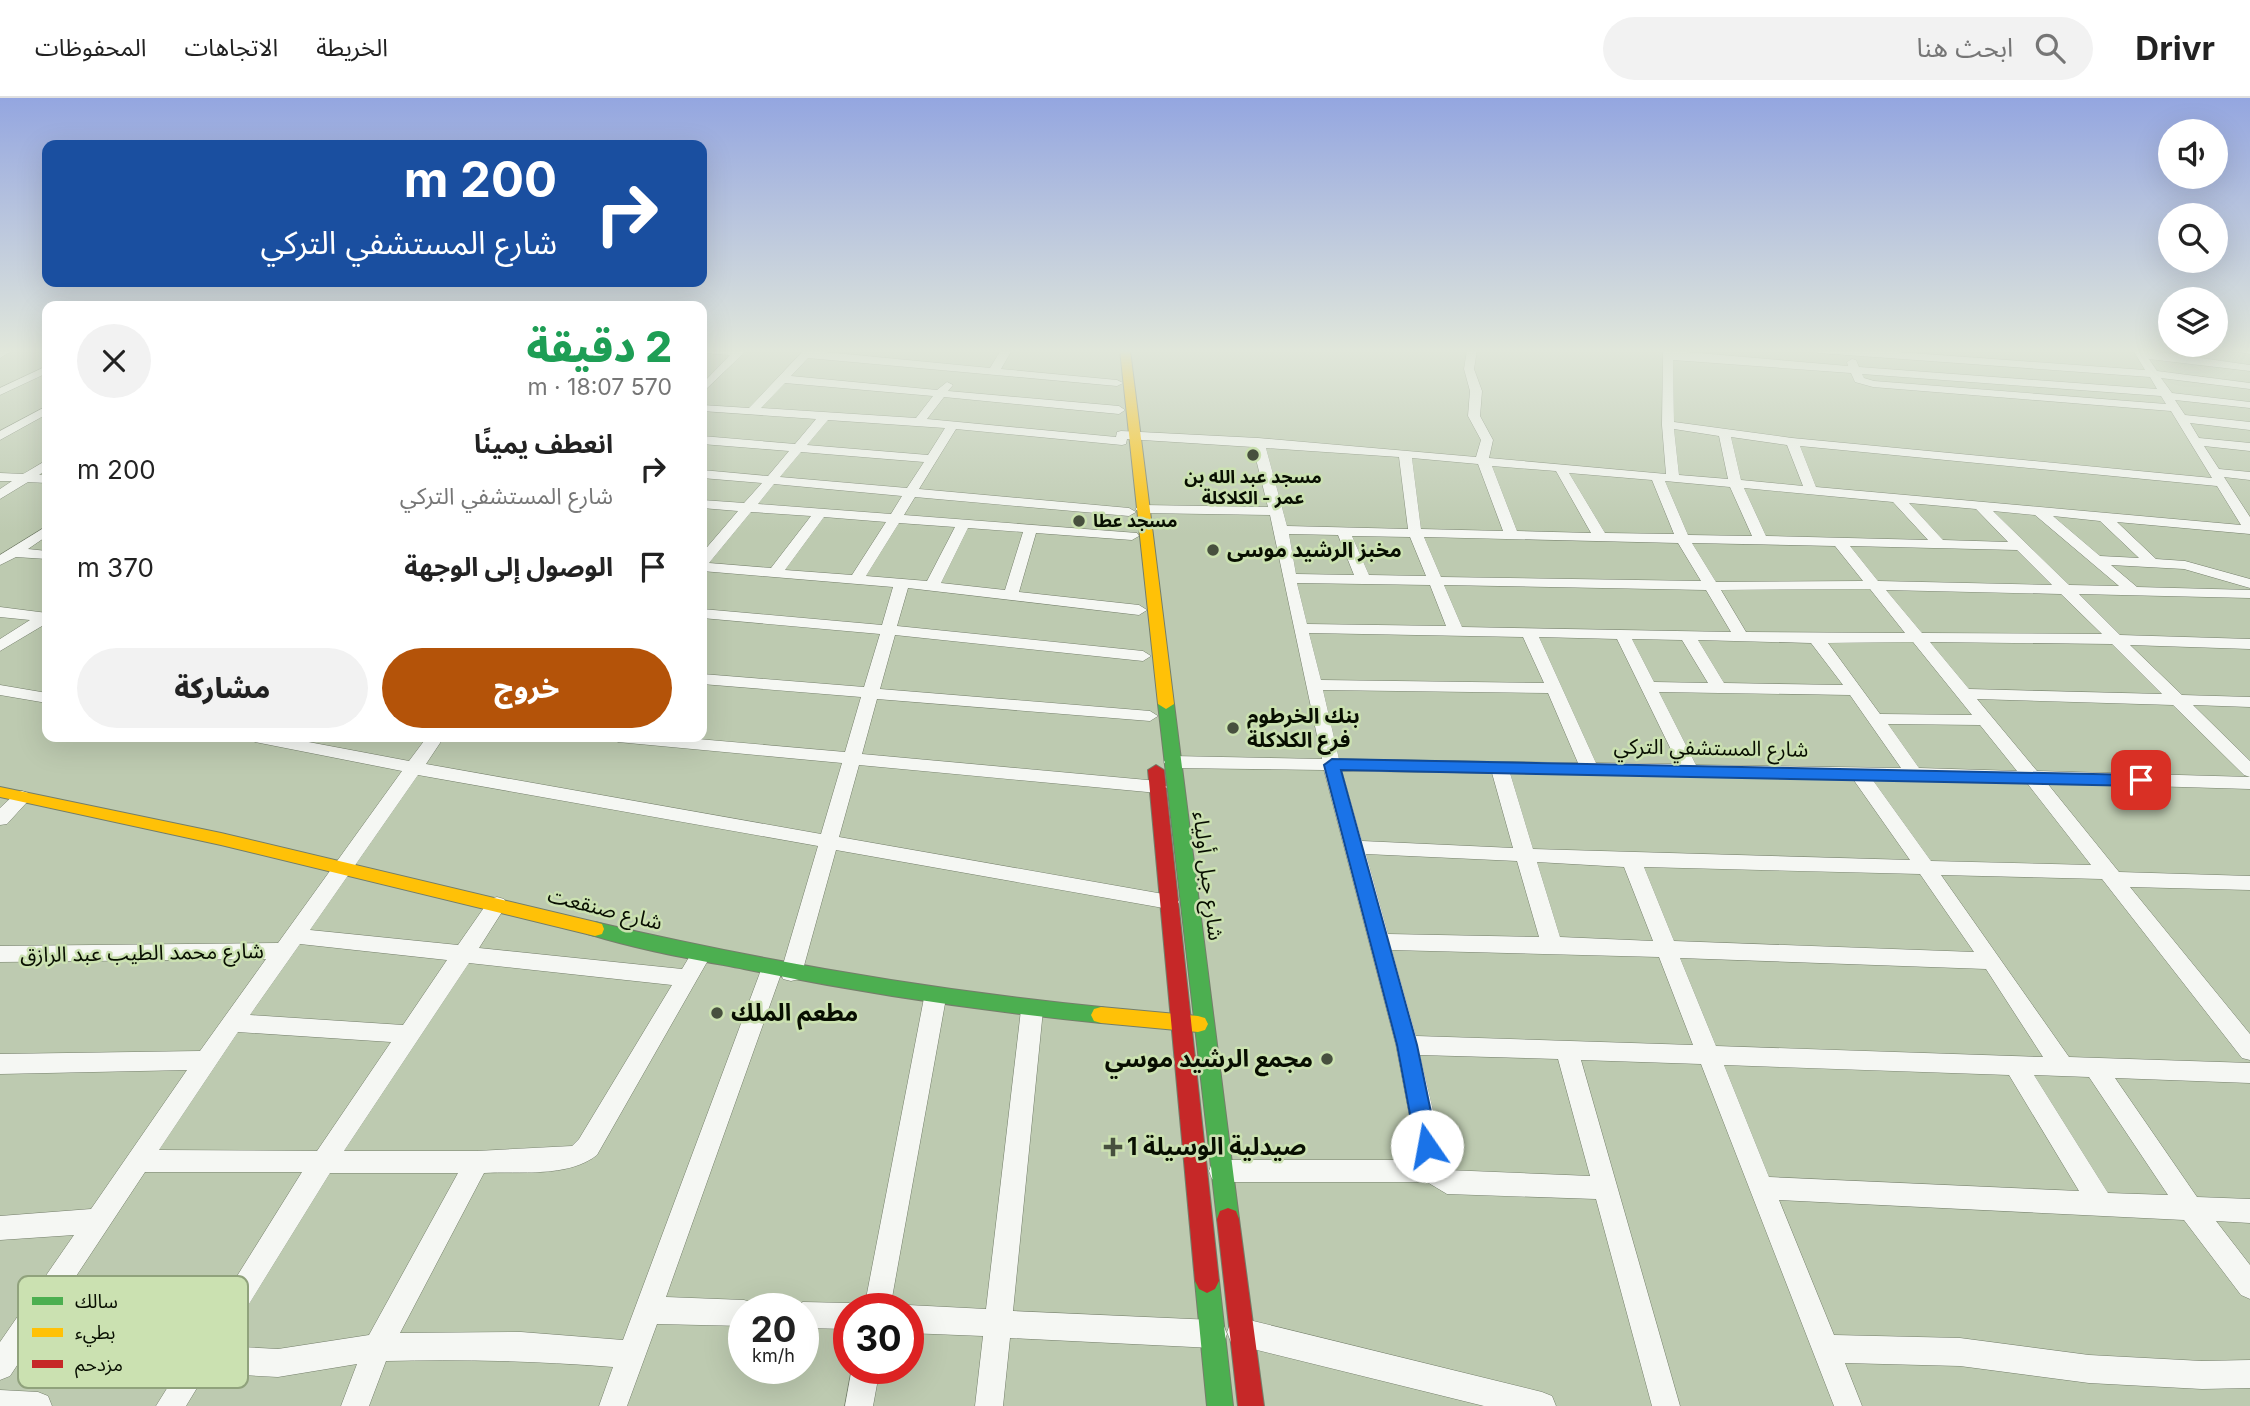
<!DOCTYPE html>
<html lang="ar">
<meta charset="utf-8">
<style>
body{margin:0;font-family:Inter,"Noto Sans Arabic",sans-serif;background:#f2f2f2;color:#222;direction:rtl;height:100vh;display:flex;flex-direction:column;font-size:26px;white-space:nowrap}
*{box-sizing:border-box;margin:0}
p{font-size:23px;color:#767676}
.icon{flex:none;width:38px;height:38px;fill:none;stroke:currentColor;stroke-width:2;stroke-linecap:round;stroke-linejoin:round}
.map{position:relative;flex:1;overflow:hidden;direction:ltr}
.panel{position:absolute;left:42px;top:203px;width:665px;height:441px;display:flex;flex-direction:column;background:#fff;border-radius:14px;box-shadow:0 7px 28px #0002;direction:rtl}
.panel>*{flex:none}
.banner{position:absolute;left:42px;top:42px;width:665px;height:147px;border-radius:14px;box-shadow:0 7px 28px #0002;direction:rtl;background:#1a4fa0;color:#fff;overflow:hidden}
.controls{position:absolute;left:2158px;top:21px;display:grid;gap:14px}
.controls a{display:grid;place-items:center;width:70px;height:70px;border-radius:50%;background:#fff;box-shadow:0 7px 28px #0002;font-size:35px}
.speed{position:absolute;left:728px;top:1195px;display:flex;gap:14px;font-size:35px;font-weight:700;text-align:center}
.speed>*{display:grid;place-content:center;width:91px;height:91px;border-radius:50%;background:#fff;box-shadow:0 7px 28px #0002;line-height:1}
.speed small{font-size:18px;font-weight:400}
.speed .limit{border:10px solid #d22;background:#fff;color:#111}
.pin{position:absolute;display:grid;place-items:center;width:60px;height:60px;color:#fff;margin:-30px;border-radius:14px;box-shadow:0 4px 10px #0006}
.me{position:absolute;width:77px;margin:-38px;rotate:348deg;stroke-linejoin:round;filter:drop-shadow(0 0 5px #0008)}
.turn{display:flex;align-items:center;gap:24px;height:147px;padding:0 35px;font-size:32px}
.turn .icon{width:91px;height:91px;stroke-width:2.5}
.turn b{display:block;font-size:49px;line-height:60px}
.round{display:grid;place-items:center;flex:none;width:74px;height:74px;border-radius:37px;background:#f2f2f2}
.overview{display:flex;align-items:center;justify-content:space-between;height:119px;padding:0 35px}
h1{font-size:42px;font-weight:800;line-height:52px;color:#1e9e55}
.action{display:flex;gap:14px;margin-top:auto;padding:14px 35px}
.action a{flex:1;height:80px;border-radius:42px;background:#b45309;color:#fff;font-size:28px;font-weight:800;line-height:80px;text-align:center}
.action a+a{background:#f2f2f2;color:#222}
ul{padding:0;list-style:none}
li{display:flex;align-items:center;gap:21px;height:98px;padding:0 35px}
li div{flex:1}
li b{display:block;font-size:26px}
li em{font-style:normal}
header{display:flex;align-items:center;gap:42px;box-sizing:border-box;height:98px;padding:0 35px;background:#fff;border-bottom:2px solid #e0e0e0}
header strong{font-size:33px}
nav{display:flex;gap:38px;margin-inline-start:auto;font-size:24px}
.search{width:490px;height:63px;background:#f2f2f2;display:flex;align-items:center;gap:18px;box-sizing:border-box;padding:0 24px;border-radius:38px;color:#767676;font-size:26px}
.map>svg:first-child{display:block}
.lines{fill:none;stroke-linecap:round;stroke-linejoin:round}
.street-casing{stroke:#747e6a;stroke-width:1}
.fast-casing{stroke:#747e6a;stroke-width:2}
.slow-casing{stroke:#747e6a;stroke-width:2}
.jam-casing{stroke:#747e6a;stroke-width:2}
.street{fill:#f5f7f3;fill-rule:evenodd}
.fast{fill:#4caf50;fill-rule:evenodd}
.slow{fill:#ffc107;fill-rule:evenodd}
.jam{fill:#c62828;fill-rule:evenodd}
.route{fill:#1a73e8;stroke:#114b97;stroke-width:2}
.poi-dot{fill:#47503e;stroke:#cbe1b1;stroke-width:2.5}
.labels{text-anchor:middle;stroke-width:5;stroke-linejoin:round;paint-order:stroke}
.far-poi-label{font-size:18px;font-weight:bold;fill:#080e01;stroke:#cbe1b1}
.poi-label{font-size:21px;font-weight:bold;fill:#080e01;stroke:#cbe1b1;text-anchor:start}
.street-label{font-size:21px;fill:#080e01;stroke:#cbe1b1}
.near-poi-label{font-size:24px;font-weight:bold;fill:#080e01;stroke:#cbe1b1;text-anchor:start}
.key{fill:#cbe1b1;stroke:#90a27c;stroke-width:2}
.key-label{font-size:19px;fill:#080e01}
</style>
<header>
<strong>Drivr</strong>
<div class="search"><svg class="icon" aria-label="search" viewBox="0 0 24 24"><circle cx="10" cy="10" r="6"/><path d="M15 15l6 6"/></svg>ابحث هنا</div>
<nav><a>الخريطة</a><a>الاتجاهات</a><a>المحفوظات</a></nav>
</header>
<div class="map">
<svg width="2250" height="1308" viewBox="0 0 2250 1308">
<rect width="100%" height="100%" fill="#bdcab0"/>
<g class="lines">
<defs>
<path id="street" d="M 0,252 L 13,252 L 0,260 Z
M 702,252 L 747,252 L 702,295 L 702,286 L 730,257 L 704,255 Z
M 804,252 L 990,270 L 1001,252 L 1012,252 L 1001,271 L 1117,282 L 1123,285 L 1117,288 L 808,260 L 791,278 L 937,292 L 947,284 L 953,287 L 948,293 L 1119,308 L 1125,312 L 1119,316 L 944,299 L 927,321 L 1116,339 L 1117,334 L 1121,333 L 1258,340 L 1476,359 L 1481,342 L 1468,318 L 1470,293 L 1464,271 L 1467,252 L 1477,252 L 1474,271 L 1482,293 L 1480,318 L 1493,342 L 1489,360 L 1666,376 L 1662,327 L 1663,252 L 1848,268 L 1847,264 L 1852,261 L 1856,262 L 1859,269 L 2157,291 L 2150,279 L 1819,255 L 1814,252 L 1870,252 L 2145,272 L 2133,252 L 2144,252 L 2250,267 L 2250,273 L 2149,261 L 2157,273 L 2250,285 L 2250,291 L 2161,280 L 2172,295 L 2250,304 L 2250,310 L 2175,302 L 2185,317 L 2250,324 L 2250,332 L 2190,325 L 2199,340 L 2250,345 L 2250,353 L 2204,348 L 2219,371 L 2250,374 L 2250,382 L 2224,379 L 2250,419 L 2250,436 L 2117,424 L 2156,461 L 2185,463 L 2250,481 L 2250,490 L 2184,471 L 2111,467 L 2137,489 L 2250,492 L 2250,500 L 2079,496 L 2120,537 L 2250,541 L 2250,551 L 2130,547 L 2182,597 L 2250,599 L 2250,609 L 2193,607 L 2250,663 L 2250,679 L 2244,677 L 2173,607 L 1977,601 L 2037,673 L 2250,679 L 2250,691 L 2047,685 L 2119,774 L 2250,778 L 2250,792 L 2130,789 L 2250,936 L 2250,962 L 2242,960 L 2102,781 L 1941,777 L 2069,959 L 2250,965 L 2250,985 L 2115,980 L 2197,1099 L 2250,1101 L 2250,1125 L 2216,1123 L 2250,1167 L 2250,1201 L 2241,1197 L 2184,1122 L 1779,1102 L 1834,1237 L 1960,1240 L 2089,1257 L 2202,1263 L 2250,1262 L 2250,1290 L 2202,1291 L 2089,1285 L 1960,1268 L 1845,1265 L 1862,1308 L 1834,1308 L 1701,966 L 1581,962 L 1680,1308 L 1652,1308 L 1596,1101 L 1447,1096 L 1427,1084 L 1221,1084 L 1212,1081 L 1209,1073 L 1212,1065 L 1221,1062 L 1418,1062 L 1396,947 L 1324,672 L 1172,670 L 1163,664 L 1172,658 L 1322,661 L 1270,417 L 1142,415 L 1135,411 L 1142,407 L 1268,409 L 1253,349 L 1127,341 L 1126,346 L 1122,347 L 956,331 L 919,391 L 1129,410 L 1136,414 L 1129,418 L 915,399 L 904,417 L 1137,435 L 1139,438 L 1132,442 L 1036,435 L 1019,494 L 1139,507 L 1147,512 L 1139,517 L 908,490 L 897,528 L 1143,553 L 1151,558 L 1143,563 L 895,537 L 880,591 L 1150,613 L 1158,618 L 1150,623 L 877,601 L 862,656 L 1158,683 L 1167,689 L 1158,695 L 859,667 L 839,739 L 1169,797 L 1176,799 L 1179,804 L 1176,809 L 1169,811 L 836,752 L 802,875 L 799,881 L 791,883 L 783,881 L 781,876 L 666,1199 L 744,1202 L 754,1205 L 756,1211 L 744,1211 L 744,1228 L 657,1226 L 627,1308 L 599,1308 L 613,1269 C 537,1263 462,1261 386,1263 L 369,1308 L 341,1308 L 357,1266 L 278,1279 L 206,1275 L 186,1308 L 156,1308 L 302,1074 L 145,1074 L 10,1278 L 0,1282 L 0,1244 L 74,1137 L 0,1142 L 0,1118 L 91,1111 L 187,972 L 0,976 L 0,956 L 200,953 L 266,861 L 0,864 L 0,848 L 278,845 L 402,673 L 255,644 L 247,639 L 282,639 L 409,663 L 427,639 L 444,639 L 426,666 L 821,736 L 842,665 L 618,644 L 609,639 L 675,639 L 845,654 L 861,599 L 702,586 L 702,576 L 864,589 L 880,536 L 702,520 L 702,511 L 882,527 L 893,489 L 702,473 L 702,455 L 738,413 L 702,410 L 702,402 L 744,405 L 762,385 L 702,380 L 702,372 L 768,378 L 789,353 L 702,346 L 702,338 L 795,346 L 816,321 L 702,313 L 702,307 L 749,310 ZM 1673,262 L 1851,275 L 1855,284 L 1873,289 L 2171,313 L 2212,380 L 1792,340 L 1674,324 ZM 1862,276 L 2161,298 L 2166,306 L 1874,283 L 1864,280 ZM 785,285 L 933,298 L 916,320 L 761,310 ZM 828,322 L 945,330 L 928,357 L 807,347 ZM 1674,331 L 1719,338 L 1728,381 L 1679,377 ZM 1731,339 L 1787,347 L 1803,388 L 1741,382 ZM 1800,348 L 2217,388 L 2241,427 L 1816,389 ZM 1266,350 L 1399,359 L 1408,431 L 1287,428 ZM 801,354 L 924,364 L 907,390 L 780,379 ZM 1412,360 L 1478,366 L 1503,433 L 1421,431 ZM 1492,368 L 1556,373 L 1591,435 L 1517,433 ZM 1569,375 L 1652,382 L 1674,436 L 1605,435 ZM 1665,383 L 1730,389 L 1752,438 L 1688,437 ZM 774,386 L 902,398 L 891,416 L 758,406 ZM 1744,390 L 1893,404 L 1928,442 L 1766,438 ZM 1909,405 L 1976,411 L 2008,444 L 1943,442 ZM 1993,413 L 2035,417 L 2119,488 L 2069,487 ZM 751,414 L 811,418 L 771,470 L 709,465 ZM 2053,418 L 2100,423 L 2139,460 L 2100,458 ZM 824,419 L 886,424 L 852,477 L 785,472 ZM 899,425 L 955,429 L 927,483 L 866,478 ZM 968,430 L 1023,434 L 1005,492 L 941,485 ZM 1289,436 L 1338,437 L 1354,477 L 1296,476 ZM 1352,438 L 1410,439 L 1426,478 L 1369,477 ZM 1424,439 L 1678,445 L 1701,483 L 1441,479 ZM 1692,445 L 1835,448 L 1863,483 L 1716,484 ZM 1850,448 L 2017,452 L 2052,487 L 1878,483 ZM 1297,485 L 1430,487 L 1446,528 L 1307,526 ZM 1444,487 L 1706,492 L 1731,534 L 1462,529 ZM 1870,491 L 1905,535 L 1746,534 L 1721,492 ZM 1886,492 L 2061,496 L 2102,536 L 1922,535 ZM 1309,535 L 1523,539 L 1544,585 L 1321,582 ZM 1539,539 L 1617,541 L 1678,666 L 1596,665 ZM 1632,541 L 1682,542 L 1708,585 L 1654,584 ZM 1698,542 L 1811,545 L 1843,587 L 1724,585 ZM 1913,544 L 1972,617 L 1880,616 L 1828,545 ZM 1930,544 L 2112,546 L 2162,596 L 1969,591 ZM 1323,592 L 1548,595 L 1578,665 L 1339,661 ZM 1659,594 L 1850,597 L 1901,670 L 1696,667 ZM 1888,626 L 1980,627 L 2017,673 L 1919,670 ZM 1342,673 L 1492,675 L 1513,750 L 1362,743 ZM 1510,675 L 1853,681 L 1910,762 L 1533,751 ZM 418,677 L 818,748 L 782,870 L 779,866 L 772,864 L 765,866 L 761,872 L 623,1242 L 521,1234 L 400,1235 L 484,1075 C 519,1073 568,1080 597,1057 L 711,857 L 708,851 L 701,849 L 694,851 L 682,871 L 479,850 L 507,806 L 504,801 L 497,799 L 490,801 L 458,847 L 310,832 ZM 1872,681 L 2027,685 L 2091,767 L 1931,763 ZM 1366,756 L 1517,763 L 1539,839 L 1388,836 ZM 1537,764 L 1624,769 L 1653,843 L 1560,839 ZM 1644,769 L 1920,776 L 1974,854 L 1674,843 ZM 300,846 L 447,862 L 403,927 L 250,917 ZM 1392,852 L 1659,859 L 1693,947 L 1416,938 ZM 1680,860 L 1986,871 L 2043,959 L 1716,948 ZM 469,865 L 672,887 L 579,1041 L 572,1048 L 477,1053 L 344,1053 ZM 238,934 L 391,944 L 317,1053 L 159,1052 ZM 1420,957 L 1558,961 L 1590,1078 L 1447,1072 ZM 1724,967 L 2009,977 L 2079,1093 L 1769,1079 ZM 2034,977 L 2089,979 L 2168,1097 L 2108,1095 ZM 330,1075 L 458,1075 L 369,1237 L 278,1251 L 223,1248 Z
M 2237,252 L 2250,252 L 2250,256 L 2238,254 Z
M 47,268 L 47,275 L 0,297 L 0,290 Z
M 47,308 L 47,316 L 0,342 L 0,333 Z
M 47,362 L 47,371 L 39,377 L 47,377 L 47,385 L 28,384 L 0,401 L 0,391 L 12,383 L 0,383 L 0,375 L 23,376 Z
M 47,428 L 47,438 L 28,451 L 47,453 L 47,461 L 16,459 L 0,467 L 0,457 Z
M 0,509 L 47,515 L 47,525 L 0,553 L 0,541 L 30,522 L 0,519 Z
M 0,587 L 47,595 L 47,605 L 0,597 Z
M 22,693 L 28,695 L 31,699 L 28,703 L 7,726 L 0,727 L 0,710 L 16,695 Z
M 935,891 L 943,894 L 946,900 L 890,1211 L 864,1211 L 924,900 L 927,894 Z
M 1032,903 L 1040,906 L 1043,912 L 1013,1213 L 1213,1222 L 1223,1226 L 1227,1236 L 1223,1246 L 1213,1250 L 1010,1240 L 1003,1308 L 975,1308 L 983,1238 L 908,1235 L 908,1211 L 899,1211 L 908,1207 L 986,1211 L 1021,912 L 1024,906 Z
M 803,1204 L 849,1205 L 860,1211 L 849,1211 L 849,1231 L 803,1230 L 803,1211 L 792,1211 Z
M 1241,1220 L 1542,1294 L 1552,1298 L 1556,1308 L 1484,1308 L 1241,1248 L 1231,1244 L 1227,1234 L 1231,1224 Z
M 852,1270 L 880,1270 L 873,1308 L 845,1308 Z
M 0,1292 L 38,1294 L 48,1298 L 52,1308 L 0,1308 Z"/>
<path id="fast" d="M 1166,601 L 1174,606 L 1239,1121 L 1236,1129 L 1228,1132 L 1220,1129 L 1217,1121 L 1158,606 Z
M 595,824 C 762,863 930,892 1101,909 L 1108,911 L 1111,917 L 1108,923 L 1101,925 C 981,913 862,895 744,871 C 692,861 639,852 588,836 L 586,831 L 588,826 Z
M 1207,1171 L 1215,1175 L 1219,1183 L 1233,1308 L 1207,1308 L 1195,1183 L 1199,1175 Z"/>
<path id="slow" d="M 1120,252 L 1130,252 L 1174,606 L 1166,611 L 1158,606 Z
M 0,689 L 221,735 L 595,824 L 602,826 L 604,831 L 602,836 L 595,838 L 221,747 L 0,699 Z
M 1101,909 L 1198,918 L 1205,920 L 1208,926 L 1205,932 L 1198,934 L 1101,925 L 1094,923 L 1091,917 L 1094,911 Z"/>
<path id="jam" d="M 1156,667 L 1164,672 L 1219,1183 L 1215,1191 L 1207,1195 L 1199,1191 L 1195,1183 L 1148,672 Z
M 1228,1110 L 1236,1113 L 1239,1121 L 1264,1308 L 1238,1308 L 1217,1121 L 1220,1113 Z"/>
</defs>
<use href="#street" class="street-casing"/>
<use href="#fast" class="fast-casing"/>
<use href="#slow" class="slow-casing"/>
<use href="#jam" class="jam-casing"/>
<use href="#street" class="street"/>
<use href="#fast" class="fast"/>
<use href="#slow" class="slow"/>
<use href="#jam" class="jam"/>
</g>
<linearGradient id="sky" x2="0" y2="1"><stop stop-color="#94a6e0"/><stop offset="0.58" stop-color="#e1e7db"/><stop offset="1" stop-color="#e1e7db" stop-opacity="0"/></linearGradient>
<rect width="2250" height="436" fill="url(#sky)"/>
<path class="route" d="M 1332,661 L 2141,677 L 2149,682 L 2141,688 L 1341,672 L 1417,947 L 1438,1048 L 1435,1055 L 1427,1058 L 1420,1055 L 1416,1048 L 1397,947 L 1324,667 Z"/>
<g class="poi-dot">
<circle cx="1253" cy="357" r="7"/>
<circle cx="1079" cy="423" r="7"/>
<circle cx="1213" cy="452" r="7"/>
<circle cx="1233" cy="630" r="7"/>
<circle cx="717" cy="915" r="7"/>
<circle cx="1327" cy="961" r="7"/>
<path d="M1109.5 1038.5h7v7h7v7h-7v7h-7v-7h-7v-7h7z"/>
</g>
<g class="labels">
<g class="far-poi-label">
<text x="1253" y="385">مسجد عبد الله بن<tspan x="1253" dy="21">عمر - الكلاكلة</tspan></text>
<text x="1093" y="429" text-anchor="start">مسجد عطا</text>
</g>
<g class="poi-label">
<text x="1227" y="459">مخبز الرشيد موسى</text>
<text x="1247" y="625">بنك الخرطوم<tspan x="1247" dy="24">فرع الكلاكلة</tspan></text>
</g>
<g class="street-label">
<text transform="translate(1711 650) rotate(1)" y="7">شارع المستشفي التركي</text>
<text transform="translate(1208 778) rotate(83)" y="7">شارع جبل أولياء</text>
<text transform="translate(605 811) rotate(14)" y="7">شارع صنقعت</text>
<text transform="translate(142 855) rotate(-1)" y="7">شارع محمد الطيب عبد الرازق</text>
</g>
<g class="near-poi-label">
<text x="731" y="923">مطعم الملك</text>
<text x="1313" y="969" text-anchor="end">مجمع الرشيد موسي</text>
<text x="1127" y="1057">صيدلية الوسيلة 1</text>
</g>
</g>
<rect x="18" y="1178" width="230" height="112" rx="10" class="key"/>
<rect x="32" y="1199" width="31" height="8" fill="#4caf50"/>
<rect x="32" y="1230" width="31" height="9" fill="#ffc107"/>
<rect x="32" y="1262" width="31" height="8" fill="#c62828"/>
<g class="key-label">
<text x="75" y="1210">سالك</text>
<text x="75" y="1241">بطيء</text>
<text x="75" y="1273">مزدحم</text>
</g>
</svg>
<div class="controls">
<a><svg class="icon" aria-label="sound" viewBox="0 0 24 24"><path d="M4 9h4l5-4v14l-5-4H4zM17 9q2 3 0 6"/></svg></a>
<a><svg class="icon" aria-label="search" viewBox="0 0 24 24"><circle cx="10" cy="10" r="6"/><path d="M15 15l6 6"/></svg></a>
<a><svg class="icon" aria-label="layers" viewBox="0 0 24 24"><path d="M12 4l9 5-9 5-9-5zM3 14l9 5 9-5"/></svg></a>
</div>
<div class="speed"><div>20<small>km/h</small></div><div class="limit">30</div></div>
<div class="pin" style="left:2141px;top:682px;background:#d93025"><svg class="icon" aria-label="arrive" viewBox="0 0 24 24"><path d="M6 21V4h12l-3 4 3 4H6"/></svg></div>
<svg class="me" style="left:1427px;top:1048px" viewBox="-20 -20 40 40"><circle r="19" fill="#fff"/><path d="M0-13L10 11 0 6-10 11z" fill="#1a73e8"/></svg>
<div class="banner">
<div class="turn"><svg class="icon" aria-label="right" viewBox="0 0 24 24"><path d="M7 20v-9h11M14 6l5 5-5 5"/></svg><div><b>200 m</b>شارع المستشفي التركي</div></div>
</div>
<section class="panel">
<div class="overview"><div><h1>2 دقيقة</h1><p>570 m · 18:07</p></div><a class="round"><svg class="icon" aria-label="close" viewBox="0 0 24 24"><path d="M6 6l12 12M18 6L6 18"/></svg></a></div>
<ul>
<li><svg class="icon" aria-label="right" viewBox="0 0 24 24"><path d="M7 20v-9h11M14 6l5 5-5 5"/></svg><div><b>انعطف يمينًا</b><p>شارع المستشفي التركي</p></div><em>200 m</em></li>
<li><svg class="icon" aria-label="arrive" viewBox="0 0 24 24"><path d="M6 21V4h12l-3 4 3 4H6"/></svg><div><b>الوصول إلى الوجهة</b></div><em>370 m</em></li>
</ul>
<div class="action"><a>خروج</a><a>مشاركة</a></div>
</section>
</div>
